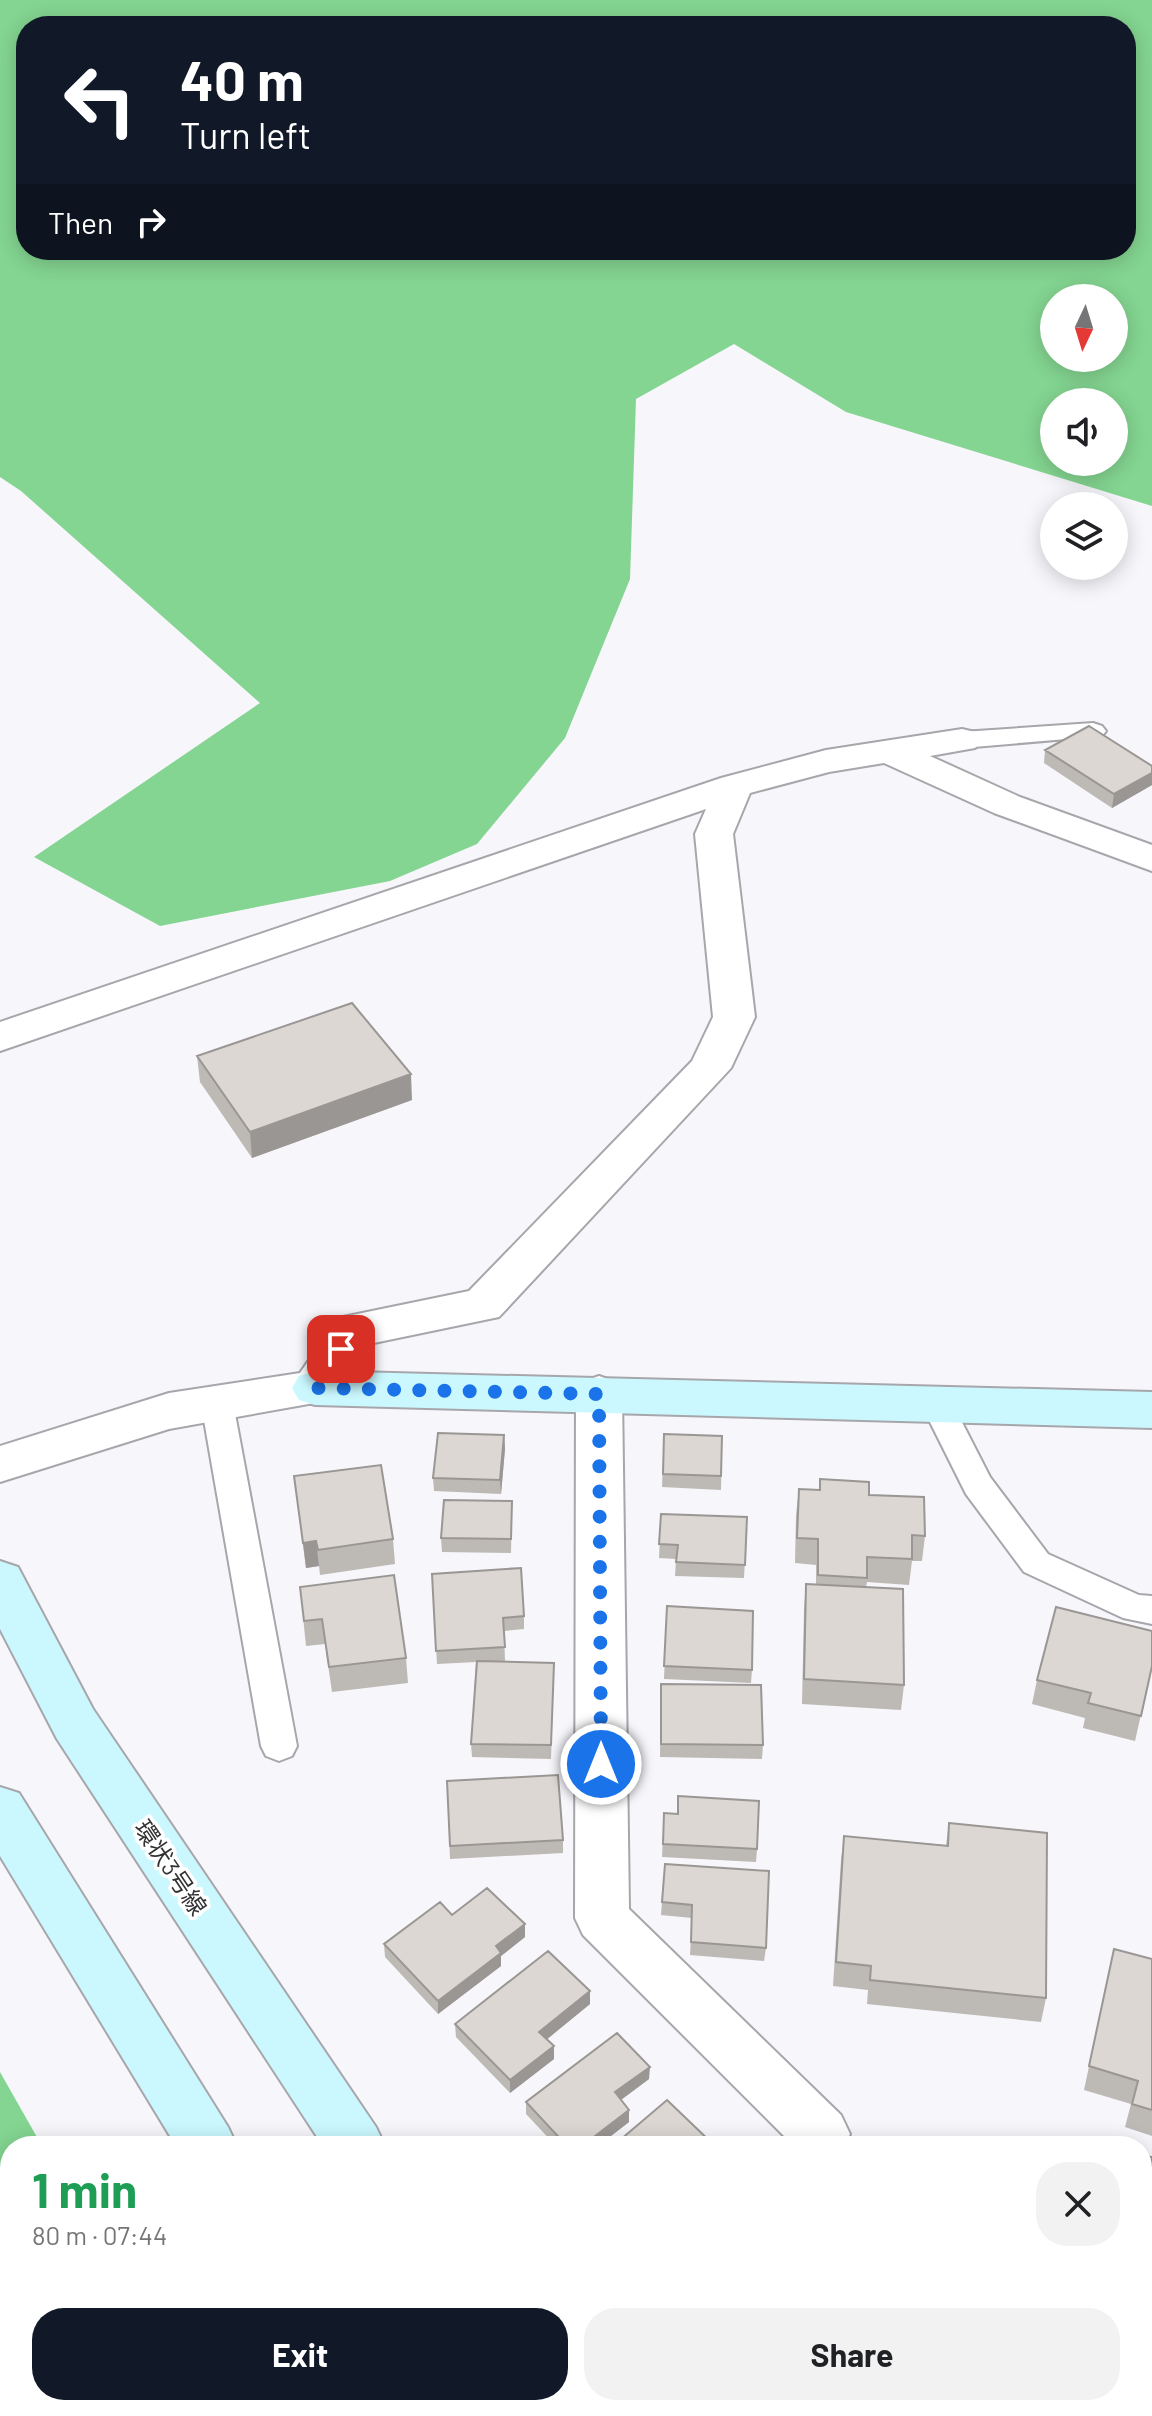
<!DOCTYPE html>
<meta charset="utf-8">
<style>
body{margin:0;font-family:Barlow,"Noto Sans JP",sans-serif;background:#f2f2f2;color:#202124;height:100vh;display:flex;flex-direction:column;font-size:30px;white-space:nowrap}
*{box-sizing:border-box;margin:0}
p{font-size:26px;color:#757577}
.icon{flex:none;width:44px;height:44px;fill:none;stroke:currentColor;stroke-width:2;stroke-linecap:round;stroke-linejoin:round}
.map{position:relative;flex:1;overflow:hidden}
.panel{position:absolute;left:0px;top:2136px;width:1152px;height:280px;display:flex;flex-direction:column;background:#fff;border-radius:32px 32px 0 0;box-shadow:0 4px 20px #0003}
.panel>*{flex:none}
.top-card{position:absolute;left:16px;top:16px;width:1120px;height:244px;border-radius:32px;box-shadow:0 4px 20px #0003;background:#111827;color:#fff;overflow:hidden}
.needle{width:52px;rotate:184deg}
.buttons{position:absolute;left:1040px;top:284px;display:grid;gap:16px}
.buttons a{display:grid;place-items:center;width:88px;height:88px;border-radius:50%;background:#fff;box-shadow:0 4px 20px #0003;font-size:40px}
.pin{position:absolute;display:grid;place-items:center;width:68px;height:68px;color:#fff;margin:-34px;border-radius:16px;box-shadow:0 4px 12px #0006}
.me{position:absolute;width:88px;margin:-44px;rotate:0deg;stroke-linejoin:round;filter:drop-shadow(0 0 6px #0008)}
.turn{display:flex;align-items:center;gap:28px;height:168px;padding:0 32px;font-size:36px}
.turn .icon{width:104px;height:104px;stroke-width:2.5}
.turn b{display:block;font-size:56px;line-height:68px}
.then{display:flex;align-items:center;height:76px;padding:0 32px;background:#0003;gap:16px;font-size:30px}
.round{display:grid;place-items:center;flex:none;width:84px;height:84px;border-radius:32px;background:#f2f2f2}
.head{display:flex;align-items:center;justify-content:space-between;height:136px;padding:0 32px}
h1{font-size:48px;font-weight:700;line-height:60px;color:#1e9e55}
.button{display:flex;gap:16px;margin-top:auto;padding:16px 32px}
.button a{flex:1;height:92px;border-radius:32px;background:#111827;color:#fff;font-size:32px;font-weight:700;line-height:92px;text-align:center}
.button a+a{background:#f2f2f2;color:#202124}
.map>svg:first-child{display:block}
.forest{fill:#84d591;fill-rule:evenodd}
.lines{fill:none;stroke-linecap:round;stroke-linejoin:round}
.lane-casing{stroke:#a7a6ab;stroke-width:4}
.street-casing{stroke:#a7a6ab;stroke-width:4}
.secondary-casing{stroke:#a7a6ab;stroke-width:4}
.lane{fill:#fff;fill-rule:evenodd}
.street{fill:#fff;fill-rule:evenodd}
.secondary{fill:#caf8fe;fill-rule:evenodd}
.wall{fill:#bdb9b5}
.shaded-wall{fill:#9a9694}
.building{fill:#dcd7d3;stroke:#9a9694;stroke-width:2}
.route{stroke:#1a73e8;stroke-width:14;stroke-dasharray:0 25.2}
.labels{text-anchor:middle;stroke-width:7;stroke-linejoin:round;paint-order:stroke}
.near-street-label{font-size:24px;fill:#323234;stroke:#fff}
</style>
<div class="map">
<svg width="1152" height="2416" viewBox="0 0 1152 2416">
<rect width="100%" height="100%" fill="#f7f6fb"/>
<path class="forest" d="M 0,0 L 1152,0 L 1152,506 L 846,412 L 734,344 L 636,399 L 630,579 L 565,738 L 477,844 L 390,881 L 160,926 L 34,857 L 260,703 L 21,491 L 0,477 ZM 26,26 L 1126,26 L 1126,250 L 26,250 ZM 1054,298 L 1114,298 L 1114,358 L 1054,358 ZM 1054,402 L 1114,402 L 1114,462 L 1054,462 Z
M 0,2072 L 42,2146 L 10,2146 L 10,2406 L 186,2406 L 192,2416 L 0,2416 Z"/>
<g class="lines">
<defs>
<path id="lane" d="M 1093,723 L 1102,726 L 1106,731 L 1102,736 L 962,748 L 953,745 L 949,740 L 953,735 L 962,732 Z
M 217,1391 L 228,1394 L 233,1403 L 297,1746 L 292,1756 L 279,1761 L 266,1756 L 261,1746 L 201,1403 L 206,1394 Z
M 937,1392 L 948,1395 L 990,1477 L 1048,1554 L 1139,1595 L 1152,1596 L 1152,1624 L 1123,1618 L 1024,1572 L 966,1494 L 921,1404 L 926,1395 Z"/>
<path id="street" d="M 962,729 L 975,732 L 981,740 L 975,748 L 930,756 L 1020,797 L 1152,845 L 1152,871 L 994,813 L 884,763 L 829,772 L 750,793 L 733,834 L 755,1017 L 731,1068 L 499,1317 L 369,1344 L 331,1400 L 169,1429 L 0,1482 L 0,1446 L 169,1393 L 300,1373 L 338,1318 L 469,1291 L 692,1061 L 713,1017 L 695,834 L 706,809 L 0,1051 L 0,1022 L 721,778 L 826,750 Z
M 599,1376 L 616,1382 L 622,1394 L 629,1909 L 841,2115 L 850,2134 L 844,2146 L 794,2146 L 583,1935 L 575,1918 L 576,1394 L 582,1382 Z"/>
<path id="secondary" d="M 315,1371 L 1152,1392 L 1152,1428 L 315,1405 L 299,1400 L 292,1388 L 299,1376 Z
M 0,1561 L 18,1567 L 93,1709 L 376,2127 L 385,2146 L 323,2146 L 57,1739 L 0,1629 Z
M 0,1787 L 19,1793 L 228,2127 L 237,2146 L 176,2146 L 0,1856 Z
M 357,2406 L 423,2406 L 427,2416 L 361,2416 Z
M 506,2406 L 571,2406 L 575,2416 L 510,2416 Z"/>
</defs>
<use href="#lane" class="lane-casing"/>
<use href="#street" class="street-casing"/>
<use href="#secondary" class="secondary-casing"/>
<use href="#lane" class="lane"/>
<use href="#street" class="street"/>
<use href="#secondary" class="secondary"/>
</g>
<path class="wall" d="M 1045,750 L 1152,766 L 1152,785 L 1112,808 L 1044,763 Z
M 197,1056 L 412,1100 L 252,1158 L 200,1082 Z
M 664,1434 L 722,1436 L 721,1490 L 662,1487 Z
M 504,1435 L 505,1449 L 501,1494 L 434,1491 L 433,1478 Z
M 294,1476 L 393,1539 L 395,1564 L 320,1575 L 319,1566 L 306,1568 Z
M 820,1479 L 869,1495 L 925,1536 L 922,1561 L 912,1561 L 909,1585 L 867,1582 L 866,1587 L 904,1685 L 901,1710 L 802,1704 L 804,1609 L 806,1584 L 816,1584 L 816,1565 L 795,1563 L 796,1515 L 799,1489 L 819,1490 Z
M 512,1501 L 511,1553 L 442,1552 L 441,1538 Z
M 661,1514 L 747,1517 L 744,1578 L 675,1576 L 676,1559 L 659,1558 Z
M 432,1574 L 524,1616 L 524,1629 L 504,1631 L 505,1661 L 485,1662 L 554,1663 L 551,1759 L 472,1757 L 471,1744 L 476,1662 L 437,1664 Z
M 300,1587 L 406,1658 L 408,1683 L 332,1692 L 325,1644 L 306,1646 Z
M 667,1606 L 752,1670 L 751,1683 L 664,1679 Z
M 1152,1666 L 1135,1741 L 1083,1728 L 1085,1718 L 1032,1704 L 1037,1680 Z
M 661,1684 L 763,1745 L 762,1759 L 660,1757 Z
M 447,1781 L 563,1840 L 563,1853 L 450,1859 Z
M 678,1796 L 757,1849 L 756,1862 L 662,1857 L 664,1813 L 677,1814 Z
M 949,1823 L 1046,1998 L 1041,2022 L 867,2004 L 868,1990 L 833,1986 L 841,1860 L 844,1836 L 946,1845 Z
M 665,1864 L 766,1948 L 764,1961 L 690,1955 L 692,1918 L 661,1915 Z
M 452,1915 L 525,1924 L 525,1937 L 501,1956 L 501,1966 L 438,2014 L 385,1957 L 384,1944 Z
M 1114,1949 L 1152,1959 L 1152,2136 L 1125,2127 L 1131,2104 L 1084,2090 Z
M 590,1991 L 590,2004 L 547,2039 L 554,2046 L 554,2059 L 510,2093 L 456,2037 L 455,2024 Z
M 649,2079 L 621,2100 L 629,2110 L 629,2122 L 598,2146 L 556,2146 L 526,2114 L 526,2102 Z
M 1142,2156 L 1152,2157 L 1152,2221 L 1142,2219 Z
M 938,2406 L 1022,2406 L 1019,2416 L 978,2416 Z"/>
<path class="shaded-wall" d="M 1152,773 L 1152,785 L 1112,808 L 1114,794 Z
M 411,1074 L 412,1100 L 252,1158 L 250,1132 Z
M 504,1435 L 505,1449 L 501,1494 L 500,1480 Z
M 316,1541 L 319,1566 L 306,1568 L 303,1543 Z
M 525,1924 L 525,1937 L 501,1956 L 501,1966 L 438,2014 L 438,2001 L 496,1946 Z
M 590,1991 L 590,2004 L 540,2045 L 539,2032 Z
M 554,2046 L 554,2059 L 510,2093 L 510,2080 Z
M 650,2067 L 649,2079 L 614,2105 L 615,2092 Z
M 629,2110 L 629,2122 L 598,2146 L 582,2146 Z"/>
<path class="building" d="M 1089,726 L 1152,766 L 1152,773 L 1114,794 L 1045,750 Z
M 352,1003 L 411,1074 L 250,1132 L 197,1056 Z
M 438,1433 L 504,1435 L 500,1480 L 433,1478 Z
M 664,1434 L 722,1436 L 721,1476 L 663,1474 Z
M 381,1465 L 393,1539 L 318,1550 L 316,1541 L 303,1543 L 294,1476 Z
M 820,1479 L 869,1482 L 869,1495 L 924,1497 L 925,1536 L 912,1535 L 912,1559 L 867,1557 L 867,1578 L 818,1575 L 818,1539 L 797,1538 L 799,1489 L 820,1490 Z
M 444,1500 L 512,1501 L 511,1539 L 441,1538 Z
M 661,1514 L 747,1517 L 745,1565 L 676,1562 L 678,1545 L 659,1544 Z
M 521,1568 L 524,1616 L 503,1618 L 505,1647 L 436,1651 L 432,1574 Z
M 394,1575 L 406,1658 L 329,1667 L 322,1619 L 304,1621 L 300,1587 Z
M 806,1584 L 903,1589 L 904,1685 L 804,1679 Z
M 667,1606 L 753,1611 L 752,1670 L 664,1666 Z
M 1056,1607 L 1152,1631 L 1152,1666 L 1141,1716 L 1088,1703 L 1091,1693 L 1037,1680 Z
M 477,1661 L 554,1663 L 551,1745 L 471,1744 Z
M 661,1684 L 761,1685 L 763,1745 L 661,1744 Z
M 558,1775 L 563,1840 L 450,1846 L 447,1781 Z
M 678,1796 L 759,1801 L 757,1849 L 663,1844 L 664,1813 L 678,1814 Z
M 949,1823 L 1047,1833 L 1046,1998 L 870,1980 L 871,1966 L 836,1962 L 844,1836 L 948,1846 Z
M 665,1864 L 769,1871 L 766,1948 L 691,1942 L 692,1905 L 662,1902 Z
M 487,1888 L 525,1924 L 496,1946 L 501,1953 L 438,2001 L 384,1944 L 440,1902 L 452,1915 Z
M 1114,1949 L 1152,1959 L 1152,2110 L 1132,2104 L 1138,2081 L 1089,2066 Z
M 548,1951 L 590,1991 L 539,2032 L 554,2046 L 510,2080 L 455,2024 Z
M 617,2033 L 650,2067 L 615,2092 L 629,2110 L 582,2146 L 567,2146 L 526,2102 Z
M 667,2100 L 715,2146 L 613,2146 Z
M 1142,2156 L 1152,2157 L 1152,2208 L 1142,2206 Z"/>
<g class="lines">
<path class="route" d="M 341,1349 L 315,1388 L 599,1394 L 601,1764"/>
</g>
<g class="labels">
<g class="near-street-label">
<text transform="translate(170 1868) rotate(56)" y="8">環状3号線</text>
</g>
</g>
</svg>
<div class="buttons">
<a><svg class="needle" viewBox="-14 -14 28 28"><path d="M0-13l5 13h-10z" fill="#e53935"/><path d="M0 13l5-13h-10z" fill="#757577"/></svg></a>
<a><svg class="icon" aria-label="sound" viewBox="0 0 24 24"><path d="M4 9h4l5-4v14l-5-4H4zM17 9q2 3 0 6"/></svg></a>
<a><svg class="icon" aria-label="layers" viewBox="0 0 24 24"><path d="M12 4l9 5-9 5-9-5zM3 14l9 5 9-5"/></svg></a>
</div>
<div class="pin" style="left:341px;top:1349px;background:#d93025"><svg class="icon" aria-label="arrive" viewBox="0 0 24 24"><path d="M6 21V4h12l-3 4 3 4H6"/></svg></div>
<svg class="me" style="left:601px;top:1764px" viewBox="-20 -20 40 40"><circle r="17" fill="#1a73e8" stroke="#fff" stroke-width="3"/><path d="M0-11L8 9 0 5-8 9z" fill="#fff"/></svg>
<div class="top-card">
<div class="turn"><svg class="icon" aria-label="left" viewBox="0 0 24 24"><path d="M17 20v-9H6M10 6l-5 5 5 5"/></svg><div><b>40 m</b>Turn left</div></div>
<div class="then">Then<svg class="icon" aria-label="right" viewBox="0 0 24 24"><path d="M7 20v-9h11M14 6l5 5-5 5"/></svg></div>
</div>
<section class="panel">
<div class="head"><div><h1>1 min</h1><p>80 m · 07:44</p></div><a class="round"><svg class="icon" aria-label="close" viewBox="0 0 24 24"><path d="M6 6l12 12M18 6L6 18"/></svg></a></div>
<div class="button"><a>Exit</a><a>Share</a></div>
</section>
</div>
